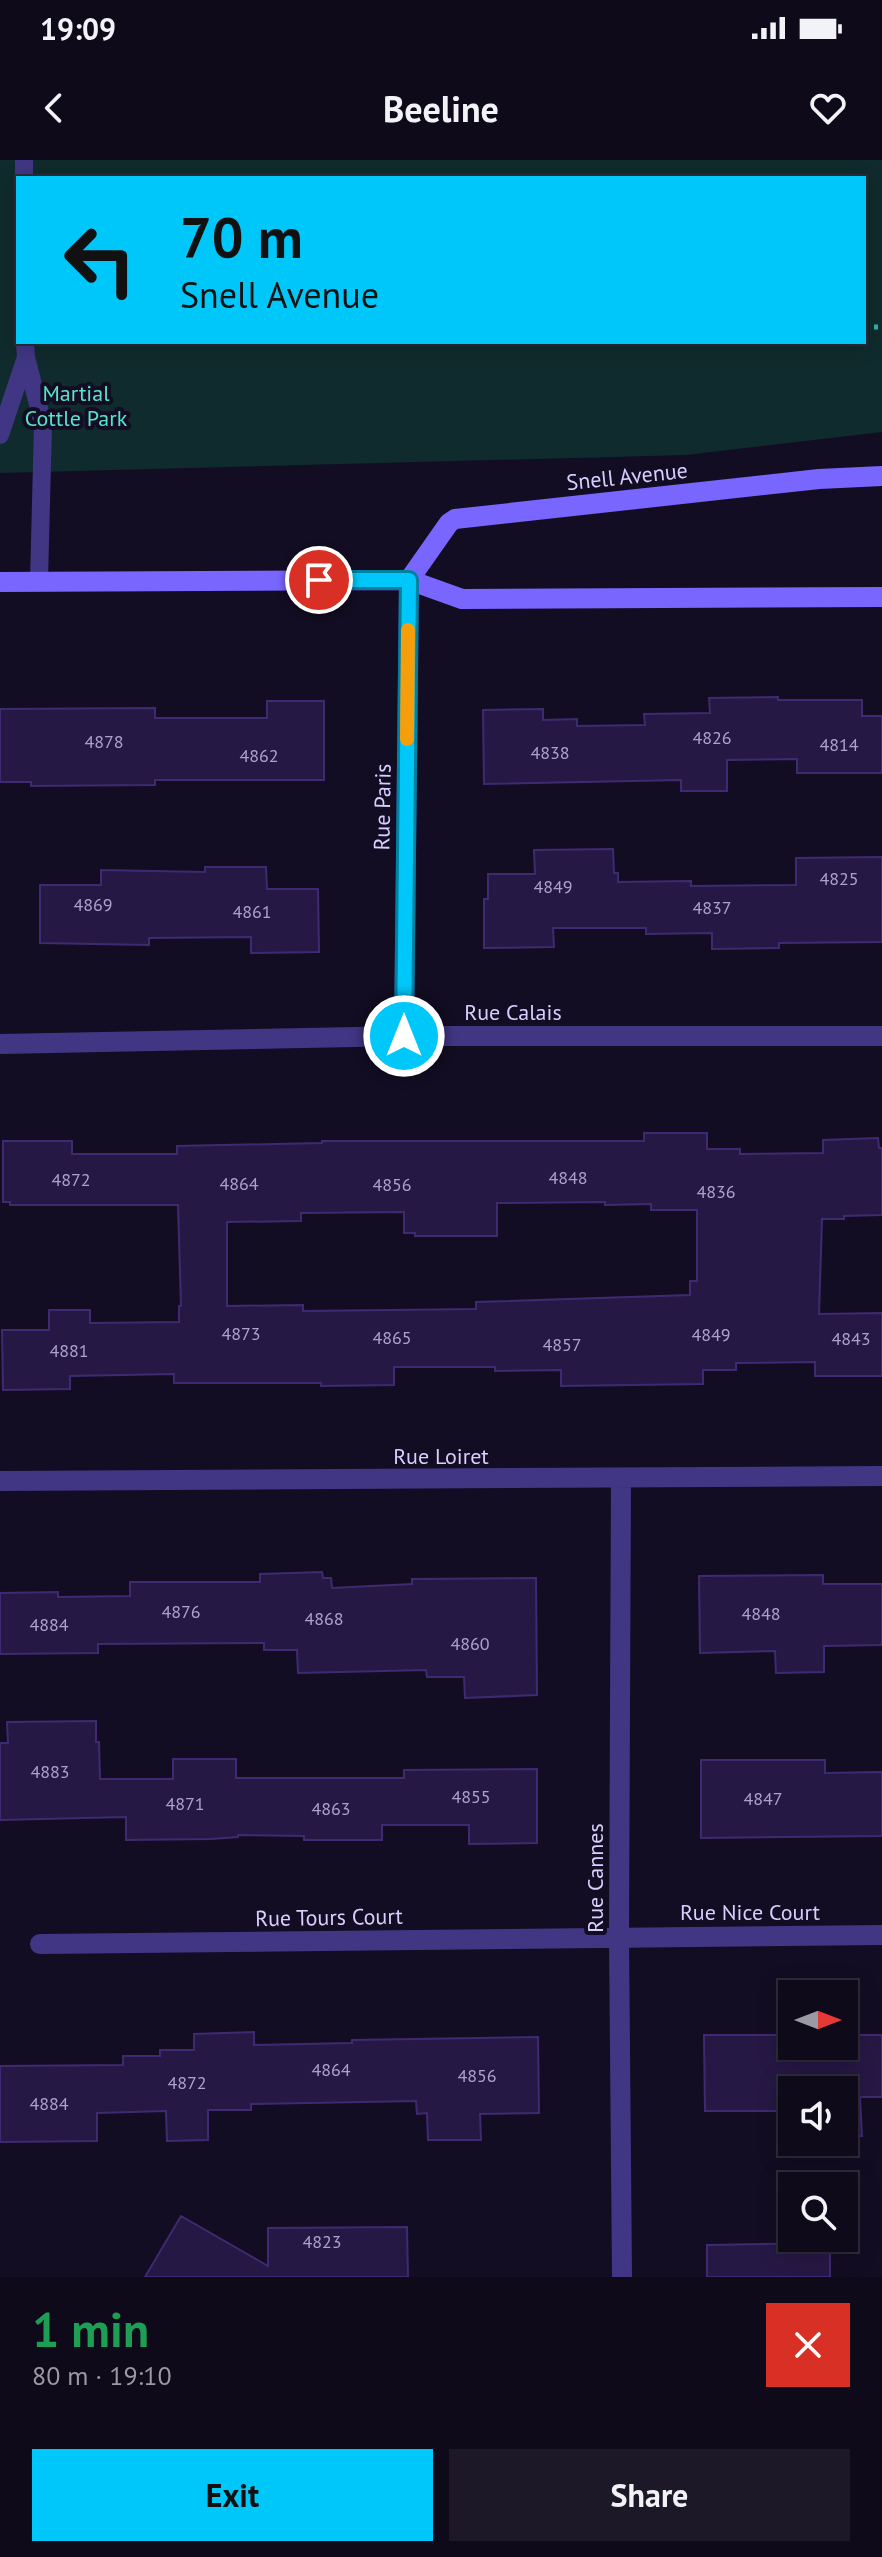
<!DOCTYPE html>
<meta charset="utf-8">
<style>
body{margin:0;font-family:"PT Sans",sans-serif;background:#1c1827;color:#f1f3f6;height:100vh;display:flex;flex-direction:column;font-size:30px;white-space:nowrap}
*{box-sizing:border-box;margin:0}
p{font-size:26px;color:#9b9aa2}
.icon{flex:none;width:44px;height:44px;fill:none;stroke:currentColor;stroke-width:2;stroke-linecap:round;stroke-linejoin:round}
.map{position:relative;height:2117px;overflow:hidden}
.panel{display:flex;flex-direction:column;background:#0e0a1a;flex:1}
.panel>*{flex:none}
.guide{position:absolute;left:16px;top:16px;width:850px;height:168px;border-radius:0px;box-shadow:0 4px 20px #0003,0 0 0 2px #2e2b39;background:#00c7fa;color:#111;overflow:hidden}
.needle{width:52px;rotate:90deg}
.controls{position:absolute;left:778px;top:1820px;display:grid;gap:16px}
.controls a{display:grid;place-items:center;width:80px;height:80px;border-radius:0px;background:#0e0a1a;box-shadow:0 4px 20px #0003,0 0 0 2px #2e2b39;font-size:40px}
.pin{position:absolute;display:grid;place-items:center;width:68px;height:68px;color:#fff;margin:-34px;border:4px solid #fff;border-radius:50%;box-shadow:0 2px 8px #0007}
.me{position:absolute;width:88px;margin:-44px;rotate:0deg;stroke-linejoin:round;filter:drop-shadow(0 0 6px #0008)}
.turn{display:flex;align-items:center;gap:28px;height:168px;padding:0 32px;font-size:36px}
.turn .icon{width:104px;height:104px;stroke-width:2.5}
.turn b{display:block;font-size:56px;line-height:68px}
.round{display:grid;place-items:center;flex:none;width:84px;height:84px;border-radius:0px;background:#1c1827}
.head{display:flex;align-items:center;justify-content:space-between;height:136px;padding:0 32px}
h1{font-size:48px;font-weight:700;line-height:60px;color:#1e9e55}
.primary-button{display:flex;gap:16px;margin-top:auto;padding:16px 32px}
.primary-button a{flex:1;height:92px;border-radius:0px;background:#00c7fa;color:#111;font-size:32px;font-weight:700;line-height:92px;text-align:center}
.primary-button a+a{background:#1c1827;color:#f1f3f6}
.status{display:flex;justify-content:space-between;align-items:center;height:56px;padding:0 40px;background:#0e0a1a;direction:ltr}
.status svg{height:22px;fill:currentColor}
header{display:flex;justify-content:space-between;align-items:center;height:104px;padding:0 32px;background:#0e0a1a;font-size:36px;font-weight:700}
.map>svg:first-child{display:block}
.green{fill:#102b2d;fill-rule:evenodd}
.building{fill:#261844;stroke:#3f2a71;stroke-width:2;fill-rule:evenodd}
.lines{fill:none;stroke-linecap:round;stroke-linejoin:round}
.path{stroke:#2ab1b7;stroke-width:5;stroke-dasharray:4 6;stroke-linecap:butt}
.lane{stroke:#413683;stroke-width:18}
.street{stroke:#413683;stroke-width:20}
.secondary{stroke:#7966ff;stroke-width:20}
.route-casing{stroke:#0081a2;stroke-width:20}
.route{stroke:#00c7fa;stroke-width:14}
.slow{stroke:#f59e0b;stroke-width:14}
.labels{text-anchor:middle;stroke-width:8;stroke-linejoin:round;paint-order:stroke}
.number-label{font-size:18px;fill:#aca1d0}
.park-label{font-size:22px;fill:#57e3ce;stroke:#130d23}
.street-label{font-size:22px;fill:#d9cfff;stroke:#130d23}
</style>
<div class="status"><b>19:09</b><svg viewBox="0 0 49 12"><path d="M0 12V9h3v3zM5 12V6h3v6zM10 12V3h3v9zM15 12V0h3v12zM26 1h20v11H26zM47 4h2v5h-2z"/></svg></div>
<header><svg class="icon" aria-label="back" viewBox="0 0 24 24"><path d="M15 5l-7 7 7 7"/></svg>Beeline<svg class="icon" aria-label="heart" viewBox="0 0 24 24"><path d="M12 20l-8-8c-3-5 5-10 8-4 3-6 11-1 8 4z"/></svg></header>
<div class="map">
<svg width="882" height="2117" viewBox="0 0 882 2117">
<rect width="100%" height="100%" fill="#130d23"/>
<path class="green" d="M 0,0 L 882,0 L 882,272 L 686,295 L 0,313 ZM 18,18 L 864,18 L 864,182 L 18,182 Z"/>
<path class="building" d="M 778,537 L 778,540 L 862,540 L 862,556 L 882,556 L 882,613 L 797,613 L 797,599 L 727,600 L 727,631 L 681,631 L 681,620 L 484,624 L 483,550 L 543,549 L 543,560 L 577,559 L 577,566 L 645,565 L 644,554 L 710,553 L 709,538 Z
M 267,541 L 324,541 L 324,620 L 155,620 L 155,625 L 31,626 L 31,622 L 0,622 L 0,549 L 155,548 L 155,558 L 267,558 Z
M 613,689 L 614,713 L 618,713 L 618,722 L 691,721 L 691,726 L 796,725 L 796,698 L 882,697 L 882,782 L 779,783 L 779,788 L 712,789 L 712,773 L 646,774 L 646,768 L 553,768 L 554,787 L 484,788 L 484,739 L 488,739 L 488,714 L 535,714 L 534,690 Z
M 205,707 L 266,707 L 267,729 L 318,729 L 319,792 L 251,793 L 251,777 L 149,778 L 149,785 L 40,783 L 40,725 L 101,725 L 101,710 L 205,712 Z
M 644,973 L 707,973 L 707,989 L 740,989 L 740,994 L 823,993 L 823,980 L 878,978 L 879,988 L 882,988 L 882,1055 L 844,1056 L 844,1059 L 822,1059 L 819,1154 L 882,1153 L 882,1216 L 815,1216 L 815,1202 L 736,1203 L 736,1210 L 703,1210 L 703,1224 L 561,1226 L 561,1210 L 495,1211 L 495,1207 L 394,1207 L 394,1225 L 321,1226 L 321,1223 L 174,1223 L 174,1214 L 70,1216 L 70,1229 L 3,1230 L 2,1170 L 49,1170 L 49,1150 L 90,1150 L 90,1163 L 179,1162 L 179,1146 L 181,1146 L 178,1045 L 10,1045 L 10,1042 L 3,1042 L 3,981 L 72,981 L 72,994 L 177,994 L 177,986 L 322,983 L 322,981 L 644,981 ZM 605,1042 L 605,1045 L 651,1044 L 651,1050 L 697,1050 L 697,1121 L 690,1121 L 690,1135 L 476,1142 L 476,1149 L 303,1151 L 303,1145 L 227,1146 L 227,1062 L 301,1061 L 301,1053 L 404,1052 L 404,1073 L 415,1073 L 415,1076 L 497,1076 L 497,1043 Z
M 322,1412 L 323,1418 L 331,1418 L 332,1428 L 412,1424 L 412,1419 L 536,1418 L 537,1535 L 465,1538 L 464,1517 L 427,1517 L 426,1510 L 298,1513 L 297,1490 L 264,1490 L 264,1483 L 98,1484 L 98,1493 L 0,1494 L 0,1433 L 58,1432 L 58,1437 L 130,1436 L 130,1422 L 260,1422 L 260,1414 Z
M 823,1415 L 823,1424 L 882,1424 L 882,1485 L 824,1486 L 824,1512 L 776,1513 L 775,1491 L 700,1493 L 699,1416 Z
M 96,1561 L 96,1582 L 99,1582 L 100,1619 L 173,1619 L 173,1599 L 236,1599 L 236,1618 L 404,1618 L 404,1610 L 537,1609 L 537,1683 L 469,1684 L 469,1665 L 382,1665 L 382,1680 L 304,1680 L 304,1676 L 238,1675 L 238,1677 L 211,1679 L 126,1680 L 126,1657 L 0,1660 L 0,1583 L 8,1583 L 7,1562 Z
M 701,1600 L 825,1600 L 825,1613 L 882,1612 L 882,1676 L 701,1678 Z
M 254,1872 L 254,1885 L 352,1883 L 352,1880 L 538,1877 L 539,1953 L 480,1954 L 481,1980 L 428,1980 L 427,1953 L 417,1954 L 416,1941 L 251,1944 L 251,1950 L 208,1950 L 208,1980 L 167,1981 L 166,1951 L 97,1953 L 97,1981 L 0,1982 L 0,1906 L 123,1905 L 123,1896 L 160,1896 L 160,1890 L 194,1890 L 194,1874 Z
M 704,1875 L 792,1875 L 792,1886 L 844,1886 L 844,1875 L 882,1875 L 882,1937 L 860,1937 L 862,1976 L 844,1976 L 844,1930 L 792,1930 L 792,1977 L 782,1977 L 782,1951 L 705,1951 Z
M 181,2056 L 268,2106 L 268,2068 L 407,2067 L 408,2117 L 145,2117 Z
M 830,2083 L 830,2117 L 707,2117 L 707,2085 Z"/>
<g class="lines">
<path class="path" d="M 864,167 L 882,167"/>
<path class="lane" d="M 24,0 L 24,18
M 25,182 L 26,197 L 43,264 L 39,421
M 0,275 L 26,197"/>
<path class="street" d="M 404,876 L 409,420
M 0,884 L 404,876 L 882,876
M 621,1319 L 619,1777 L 622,2117
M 0,1321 L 882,1316
M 40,1784 L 882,1775"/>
<path class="secondary" d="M 409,420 L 449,363 L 455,359 L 819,319 L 882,316
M 0,422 L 409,420 L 462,439 L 882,437"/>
</g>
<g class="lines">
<defs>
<path id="route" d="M 319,420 L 409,420 L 404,876"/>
</defs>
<use href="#route" class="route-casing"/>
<use href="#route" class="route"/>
<path class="slow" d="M 407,579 L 408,470"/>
</g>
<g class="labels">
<g class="number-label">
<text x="712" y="584">4826</text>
<text x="104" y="588">4878</text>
<text x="839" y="591">4814</text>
<text x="550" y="599">4838</text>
<text x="259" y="602">4862</text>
<text x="839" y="725">4825</text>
<text x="553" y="733">4849</text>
<text x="93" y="751">4869</text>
<text x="712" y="754">4837</text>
<text x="252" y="758">4861</text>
<text x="568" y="1024">4848</text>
<text x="71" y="1026">4872</text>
<text x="239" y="1030">4864</text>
<text x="392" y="1031">4856</text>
<text x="716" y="1038">4836</text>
<text x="241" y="1180">4873</text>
<text x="711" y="1181">4849</text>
<text x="392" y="1184">4865</text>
<text x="851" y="1185">4843</text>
<text x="562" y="1191">4857</text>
<text x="69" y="1197">4881</text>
<text x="181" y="1458">4876</text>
<text x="761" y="1460">4848</text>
<text x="324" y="1465">4868</text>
<text x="49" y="1471">4884</text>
<text x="470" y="1490">4860</text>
<text x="50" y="1618">4883</text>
<text x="471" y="1643">4855</text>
<text x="763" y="1645">4847</text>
<text x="185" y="1650">4871</text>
<text x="331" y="1655">4863</text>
<text x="331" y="1916">4864</text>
<text x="477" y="1922">4856</text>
<text x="187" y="1929">4872</text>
<text x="49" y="1950">4884</text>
<text x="322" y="2088">4823</text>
</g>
<g class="park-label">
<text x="76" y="241">Martial<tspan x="76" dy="25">Cottle Park</tspan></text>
</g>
<g class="street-label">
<text transform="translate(627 316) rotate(-6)" y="8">Snell Avenue</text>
<text transform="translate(382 647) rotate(-89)" y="8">Rue Paris</text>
<text x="513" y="860">Rue Calais</text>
<text x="441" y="1304">Rue Loiret</text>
<text transform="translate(595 1718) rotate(-90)" y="8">Rue Cannes</text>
<text x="750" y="1760">Rue Nice Court</text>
<text transform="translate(329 1757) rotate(-1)" y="8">Rue Tours Court</text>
</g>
</g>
</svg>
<div class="controls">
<a><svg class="needle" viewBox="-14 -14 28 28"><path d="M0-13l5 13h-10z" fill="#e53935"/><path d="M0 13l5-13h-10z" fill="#9b9aa2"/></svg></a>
<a><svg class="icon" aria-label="sound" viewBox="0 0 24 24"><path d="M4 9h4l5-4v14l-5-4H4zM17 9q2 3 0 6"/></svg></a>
<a><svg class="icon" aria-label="search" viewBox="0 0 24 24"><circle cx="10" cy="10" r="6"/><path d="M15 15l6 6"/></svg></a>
</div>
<div class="pin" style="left:319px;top:420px;background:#d93025"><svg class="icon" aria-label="arrive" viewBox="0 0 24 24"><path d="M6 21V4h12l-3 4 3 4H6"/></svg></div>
<svg class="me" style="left:404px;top:876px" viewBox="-20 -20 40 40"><circle r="17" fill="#00c7fa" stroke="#fff" stroke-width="3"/><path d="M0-11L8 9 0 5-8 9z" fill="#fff"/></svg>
<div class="guide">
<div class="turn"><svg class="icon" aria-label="left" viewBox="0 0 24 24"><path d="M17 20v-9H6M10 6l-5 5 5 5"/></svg><div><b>70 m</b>Snell Avenue</div></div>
</div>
</div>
<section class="panel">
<div class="head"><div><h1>1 min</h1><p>80 m · 19:10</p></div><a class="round" style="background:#d93025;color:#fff"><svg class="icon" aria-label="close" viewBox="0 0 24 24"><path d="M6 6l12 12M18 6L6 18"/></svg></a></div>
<div class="primary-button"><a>Exit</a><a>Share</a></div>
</section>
